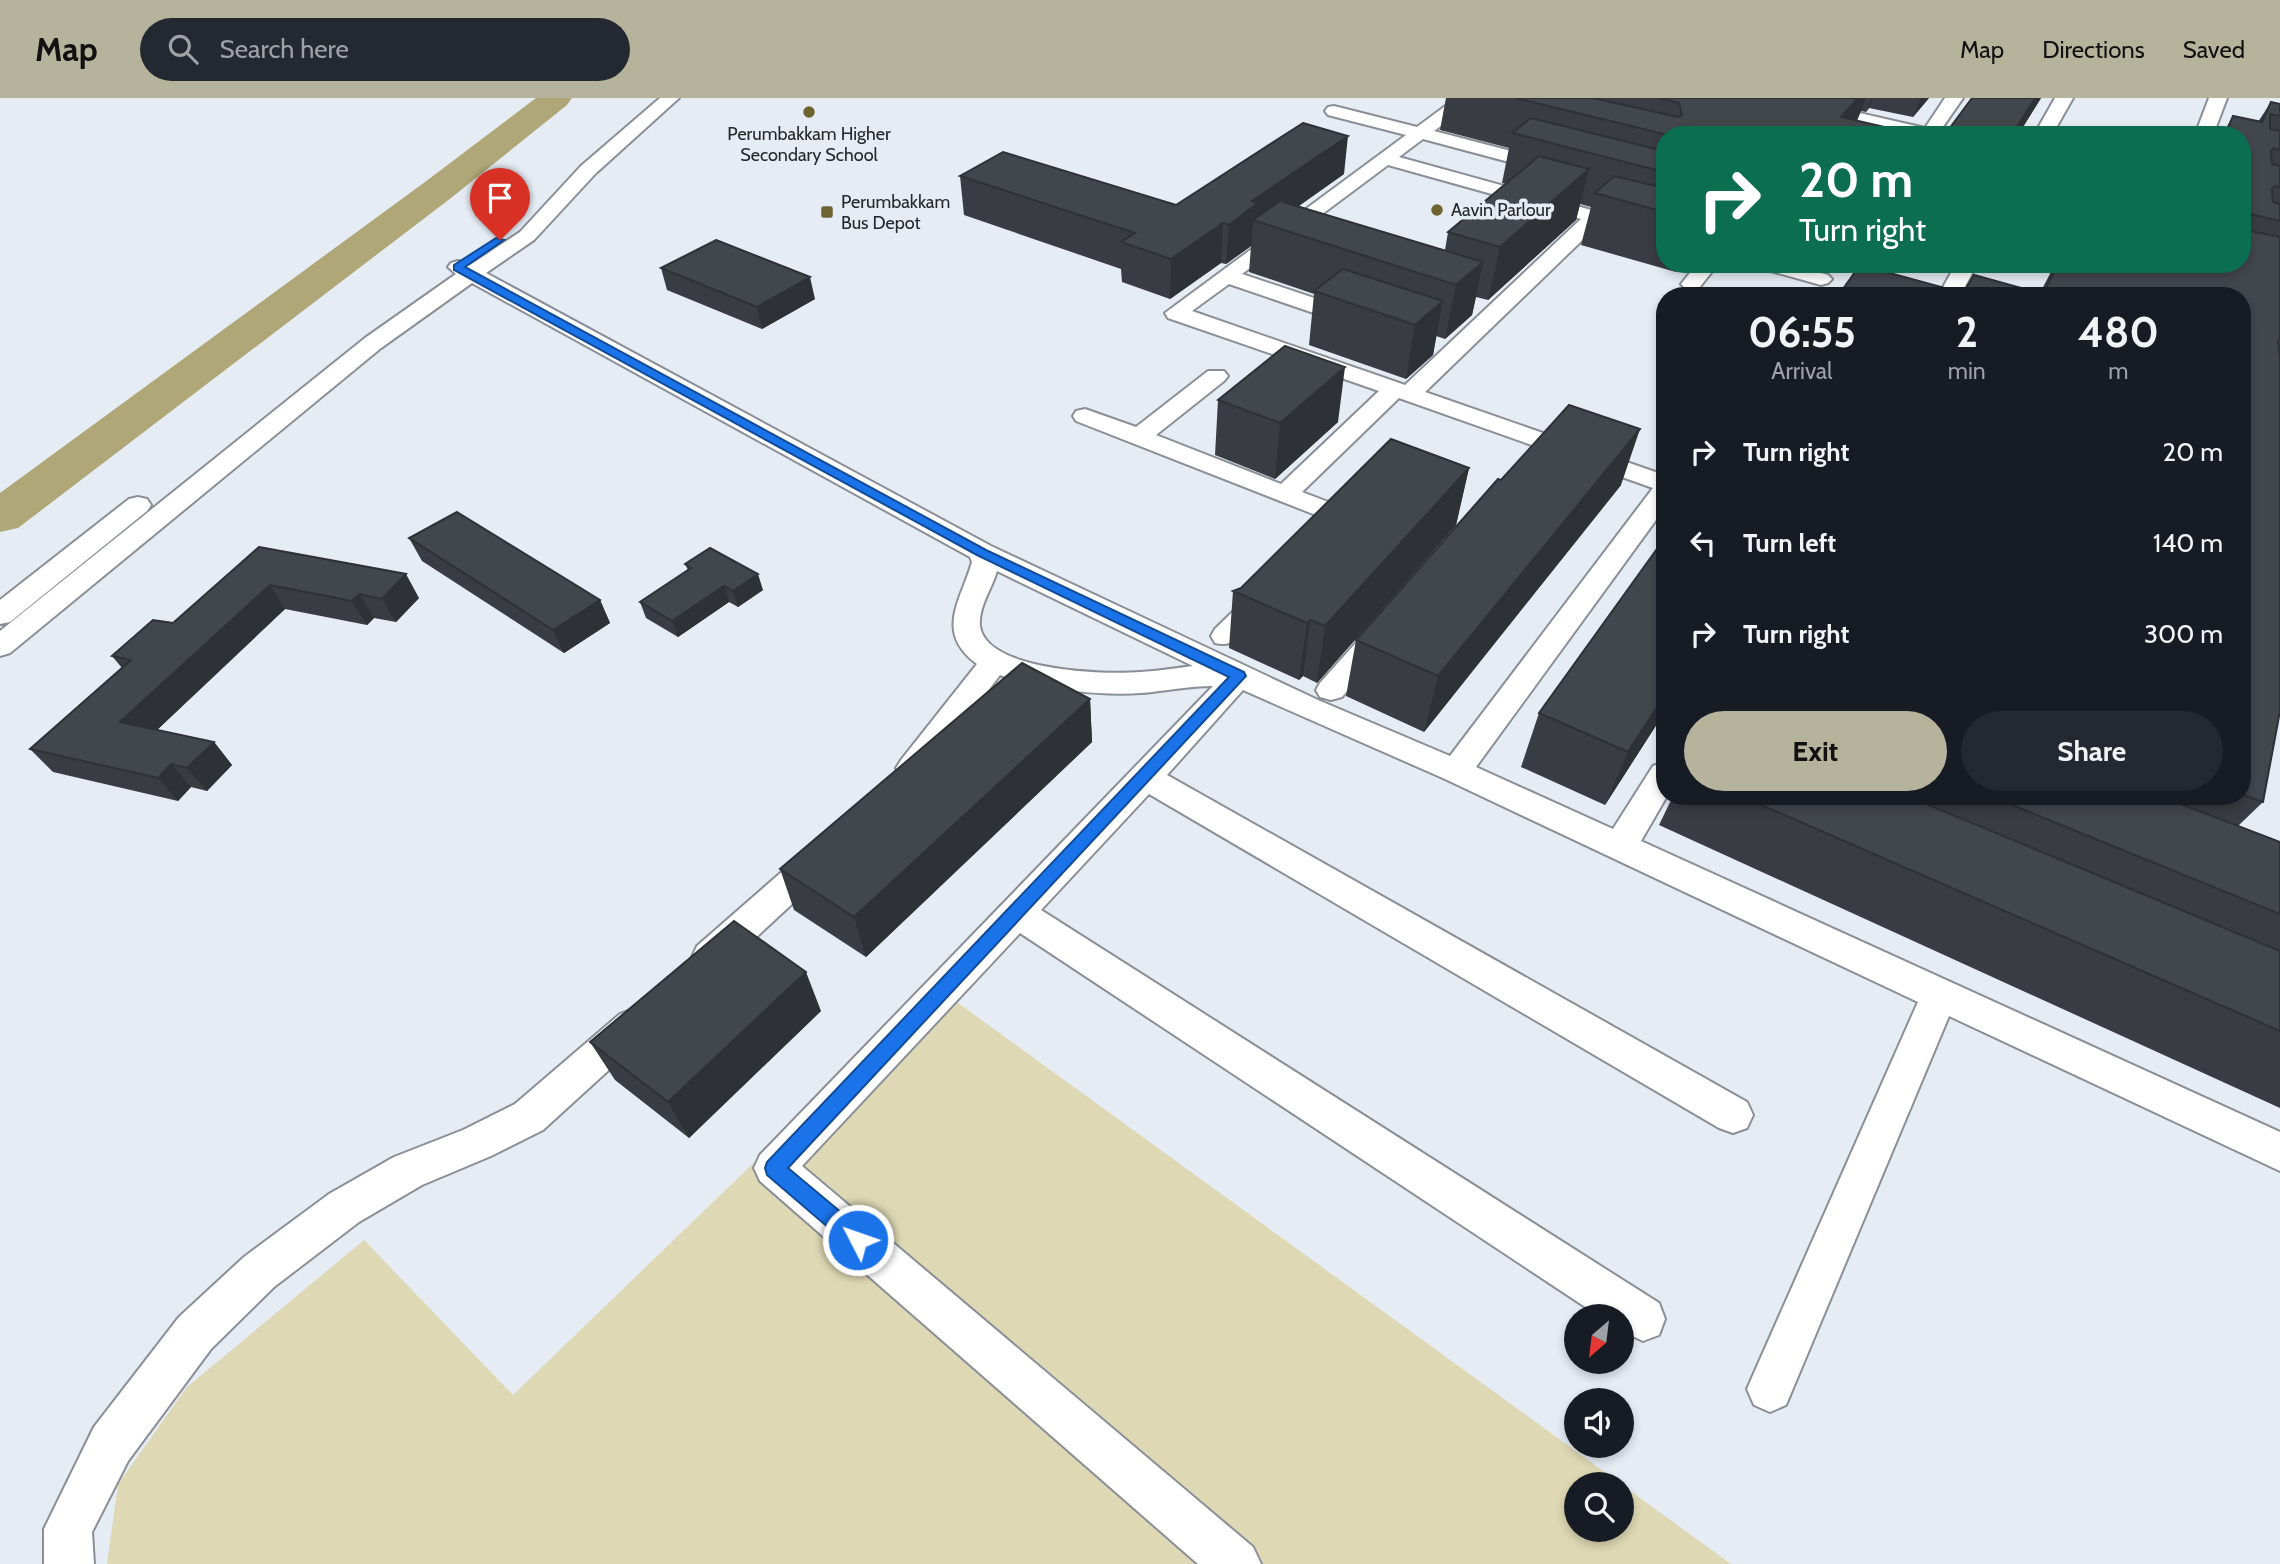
<!DOCTYPE html>
<style>
body{margin:0;font-family:Cabin,sans-serif;background:#242831;color:#f1f3f6;height:100vh;display:flex;flex-direction:column;font-size:26px;white-space:nowrap}
*{box-sizing:border-box;margin:0}
p{font-size:23px;color:#9ea1a6}
.icon{flex:none;width:38px;height:38px;fill:none;stroke:currentColor;stroke-width:2;stroke-linecap:round;stroke-linejoin:round}
.map{position:relative;flex:1;overflow:hidden}
.drawer{position:absolute;left:1656px;top:189px;width:595px;height:518px;display:flex;flex-direction:column;background:#171b24;border-radius:28px;box-shadow:0 4px 10px #0003}
.drawer>*{flex:none}
.banner{position:absolute;left:1656px;top:28px;width:595px;height:147px;border-radius:28px;box-shadow:0 4px 10px #0003;background:#0b6e4f;color:#fff;overflow:hidden}
.needle{width:46px;rotate:208deg}
.buttons{position:absolute;left:1564px;top:1206px;display:grid;gap:14px}
.buttons a{display:grid;place-items:center;width:70px;height:70px;border-radius:50%;background:#171b24;box-shadow:0 4px 10px #0003;font-size:35px}
.pin{position:absolute;display:grid;place-items:center;width:60px;height:60px;color:#fff;margin:-72px -30px;border-radius:50% 50% 50% 0;rotate:-45deg;box-shadow:0 0 7px #0007}
.pin .icon{rotate:45deg}
.me{position:absolute;width:77px;margin:-38px;rotate:311deg;stroke-linejoin:round;filter:drop-shadow(0 0 5px #0008)}
.turn{display:flex;align-items:center;gap:24px;height:147px;padding:0 28px;font-size:32px}
.turn .icon{width:91px;height:91px;stroke-width:2.5}
.turn b{display:block;font-size:49px;line-height:60px}
.eta{display:flex;justify-content:space-evenly;align-items:center;height:119px;text-align:center}
.eta b{font-size:42px;font-weight:800;line-height:49px}
.primary-button{display:flex;gap:14px;margin-top:auto;padding:14px 28px}
.primary-button a{flex:1;height:80px;border-radius:42px;background:#b6b39d;color:#111;font-size:28px;font-weight:800;line-height:80px;text-align:center}
.primary-button a+a{background:#242831;color:#f1f3f6}
ul{padding:0;list-style:none}
li{display:flex;align-items:center;gap:21px;height:91px;padding:0 28px}
li div{flex:1}
li b{display:block;font-size:26px}
li em{font-style:normal}
header{display:flex;align-items:center;gap:42px;box-sizing:border-box;height:98px;padding:0 35px;background:#b6b39d;color:#111}
header strong{font-size:33px}
nav{display:flex;gap:38px;margin-inline-start:auto;font-size:24px}
.search{width:490px;height:63px;background:#242831;display:flex;align-items:center;gap:18px;box-sizing:border-box;padding:0 24px;border-radius:38px;color:#9ea1a6;font-size:26px}
.map>svg:first-child{display:block}
.green{fill:#ded8b4}
.lines{fill:none;stroke-linecap:round;stroke-linejoin:round}
.river{fill:#afa777;fill-rule:evenodd}
.minor-casing{stroke:#8a8f97;stroke-width:4}
.minor{fill:#fff;fill-rule:evenodd}
.wall{fill:#393c42}
.shaded-wall{fill:#2e3136}
.building{fill:#42464d;stroke:#2e3136;stroke-width:2}
.route{fill:#1a73e8;stroke:#114b97;stroke-width:2}
.poi-dot{fill:#6d6431;stroke:#e6ecf4;stroke-width:2.5}
.labels{text-anchor:middle;stroke-width:7;stroke-linejoin:round;paint-order:stroke}
.far-poi-label{font-size:18px;fill:#25272a;stroke:#e6ecf4;text-anchor:start}
</style>
<header>
<strong>Map</strong>
<div class="search"><svg class="icon" aria-label="search" viewBox="0 0 24 24"><circle cx="10" cy="10" r="6"/><path d="M15 15l6 6"/></svg>Search here</div>
<nav><a>Map</a><a>Directions</a><a>Saved</a></nav>
</header>
<div class="map">
<svg width="2280" height="1466" viewBox="0 0 2280 1466">
<rect width="100%" height="100%" fill="#e6ecf4"/>
<path class="green" d="M 936,889 L 1621,1386 L 1577,1386 L 1577,1432 L 1622,1432 L 1622,1387 L 1731,1466 L 107,1466 L 118,1386 L 187,1289 L 364,1142 L 513,1297 Z"/>
<g class="lines">
<path class="river" d="M 536,0 L 572,0 L 567,7 L 451,100 L 18,430 L 0,434 L 0,395 L 425,84 Z"/>
<defs>
<path id="minor" d="M 660,0 L 679,0 L 595,76 L 534,142 L 486,175 L 991,448 L 1318,602 L 1450,658 L 1653,390 L 1399,300 L 1302,394 L 1352,413 L 1356,419 C 1346,433 1336,444 1319,440 L 1315,434 L 1326,421 L 1076,323 L 1073,318 L 1076,313 L 1085,311 L 1136,329 L 1208,273 L 1224,273 L 1228,278 L 1224,283 L 1156,337 L 1281,386 L 1379,293 L 1168,220 L 1165,215 L 1406,37 L 1328,17 L 1325,13 L 1328,9 L 1334,8 L 1417,29 L 1448,6 L 1460,6 L 1463,10 L 1460,14 L 1434,33 L 1557,65 L 1559,69 L 1550,75 L 1423,41 L 1399,59 L 1664,132 L 1664,144 L 1599,126 L 1425,294 L 1664,377 L 1664,411 L 1476,669 L 1613,731 L 1653,668 L 1664,664 L 1664,698 L 1667,698 L 1641,743 L 2280,1034 L 2280,1073 L 1949,918 L 1786,1307 L 1770,1314 L 1754,1307 L 1747,1291 L 1918,904 L 1445,681 L 1243,592 L 1167,677 L 1747,1004 L 1753,1017 L 1747,1030 L 1733,1035 L 1719,1030 L 1149,696 L 1041,812 L 1659,1205 L 1665,1221 L 1659,1237 L 1643,1243 L 1622,1233 L 1622,1218 L 1599,1218 L 1020,835 L 802,1068 L 1253,1449 L 1261,1466 L 1198,1466 L 760,1083 L 754,1070 L 760,1057 L 1213,588 C 1189,588 1165,593 1141,595 C 1104,598 1034,591 1000,577 L 923,678 L 912,682 L 901,678 L 896,670 L 901,662 L 977,566 C 934,534 961,503 972,464 L 970,459 L 472,185 L 381,250 L 10,555 L 0,558 L 0,533 L 365,240 L 456,176 L 448,169 L 451,165 L 458,163 L 470,167 L 520,134 L 581,68 ZM 1388,67 L 1581,121 L 1405,287 L 1192,213 L 1229,186 L 1346,226 L 1362,226 L 1365,221 L 1362,216 L 1242,176 ZM 997,473 L 1193,568 C 1176,570 1158,573 1140,574 C 1106,577 986,573 980,528 C 978,509 992,491 997,473 Z
M 1762,0 L 1794,0 L 1925,30 L 1945,0 L 1963,0 L 1940,33 L 1943,37 L 1909,37 L 1765,4 Z
M 2055,0 L 2073,0 L 2052,37 L 2034,37 Z
M 2209,0 L 2227,0 L 2213,37 L 2195,37 Z
M 1697,166 L 1718,166 L 1699,190 L 1685,190 L 1681,186 Z
M 1757,166 L 1791,166 L 1828,177 L 1832,181 L 1828,185 L 1821,187 L 1760,170 Z
M 1956,166 L 1977,166 L 1960,198 L 1938,198 Z
M 138,399 L 147,401 L 151,407 L 147,413 L 10,524 L 0,526 L 0,502 L 129,401 Z
M 1263,491 L 1273,494 L 1277,500 L 1273,506 C 1257,523 1240,552 1215,545 L 1211,538 L 1215,531 L 1253,494 Z
M 1380,526 L 1390,529 L 1394,536 L 1390,543 L 1342,599 L 1331,602 L 1320,599 L 1316,592 L 1320,585 L 1370,529 Z
M 821,746 L 833,750 L 838,759 L 833,768 L 723,870 L 710,874 L 697,870 L 692,859 L 697,848 L 809,750 Z
M 633,911 L 646,916 L 652,927 L 646,938 L 543,1032 L 491,1058 L 422,1087 L 359,1124 L 274,1189 L 211,1251 L 128,1363 L 92,1434 L 94,1466 L 44,1466 L 44,1431 L 94,1329 L 179,1219 L 244,1159 L 329,1096 L 394,1059 L 463,1032 L 515,1006 L 620,916 Z"/>
</defs>
<use href="#minor" class="minor-casing"/>
<use href="#minor" class="minor"/>
</g>
<path class="wall" d="M 1446,0 L 1929,0 L 1913,19 L 1869,10 L 1866,14 L 1861,13 L 1857,23 L 1884,29 L 1881,37 L 1664,37 L 1664,166 L 1683,166 L 1676,174 L 1581,147 L 1591,109 L 1580,106 L 1576,122 L 1488,202 L 1476,199 L 1472,217 L 1445,241 L 1436,238 L 1433,257 L 1406,281 L 1309,247 L 1314,196 L 1249,174 L 1251,148 L 1226,166 L 1221,165 L 1170,201 L 1122,184 L 1121,171 L 964,117 L 960,78 L 1176,107 L 1344,76 L 1298,108 L 1445,152 L 1448,134 L 1506,86 L 1502,85 L 1509,50 L 1440,32 Z
M 2041,0 L 2018,37 L 1946,37 L 1949,31 Z
M 2271,4 L 2280,6 L 2280,613 L 2263,704 L 2238,728 L 2280,744 L 2280,1010 L 1659,727 L 1673,698 L 2242,698 L 2242,198 L 1963,195 L 2040,195 L 2055,166 L 2242,166 L 2242,37 L 2222,37 L 2233,18 L 2258,24 Z
M 661,170 L 815,201 L 762,231 L 667,192 Z
M 1218,302 L 1338,324 L 1275,381 L 1215,357 Z
M 1469,370 L 1456,427 L 1317,585 L 1303,578 L 1299,582 L 1229,550 L 1233,493 L 1241,490 Z
M 1501,382 L 1621,387 L 1424,634 L 1346,598 L 1356,542 Z
M 409,440 L 600,502 L 610,525 L 564,555 L 422,463 Z
M 1664,441 L 1664,615 L 1605,707 L 1521,669 L 1539,615 Z
M 259,449 L 419,500 L 396,524 L 374,520 L 367,527 L 285,511 L 157,632 L 214,644 L 232,667 L 207,693 L 191,689 L 178,703 L 53,674 L 30,651 L 122,570 L 112,558 L 173,525 Z
M 685,466 L 763,492 L 738,509 L 729,504 L 678,539 L 646,520 L 640,504 L 688,472 Z
M 1090,601 L 1092,644 L 866,859 L 794,812 L 780,771 Z
M 821,913 L 689,1040 L 615,982 L 590,944 Z"/>
<path class="shaded-wall" d="M 1858,0 L 1866,0 L 1855,27 L 1841,19 Z
M 1872,0 L 1873,0 L 1869,10 L 1866,14 Z
M 1921,0 L 1929,0 L 1913,19 Z
M 2035,0 L 2041,0 L 2018,37 L 2012,37 Z
M 1348,38 L 1344,76 L 1271,128 L 1253,122 L 1251,148 L 1226,166 L 1229,127 L 1252,103 Z
M 1589,71 L 1576,122 L 1488,202 L 1500,149 Z
M 1223,125 L 1221,165 L 1170,201 L 1171,161 Z
M 1483,164 L 1472,217 L 1445,241 L 1456,187 Z
M 1678,166 L 1683,166 L 1676,174 Z
M 810,179 L 815,201 L 762,231 L 757,209 Z
M 1443,203 L 1433,257 L 1406,281 L 1415,227 Z
M 1345,269 L 1338,324 L 1275,381 L 1280,325 Z
M 1640,331 L 1621,387 L 1424,634 L 1438,578 Z
M 1469,370 L 1456,427 L 1317,585 L 1325,528 Z
M 406,476 L 419,500 L 396,524 L 382,501 Z
M 758,476 L 763,492 L 738,509 L 733,493 Z
M 270,487 L 285,511 L 141,647 L 120,624 Z
M 724,488 L 729,504 L 678,539 L 672,523 Z
M 359,496 L 374,520 L 367,527 L 352,503 Z
M 600,502 L 610,525 L 564,555 L 553,532 Z
M 1310,522 L 1303,578 L 1299,582 L 1307,525 Z
M 1664,598 L 1664,615 L 1605,707 L 1628,654 Z
M 1090,601 L 1092,644 L 866,859 L 854,819 Z
M 214,644 L 232,667 L 207,693 L 187,670 Z
M 171,666 L 191,689 L 178,703 L 158,680 Z
M 806,874 L 821,913 L 689,1040 L 668,1004 Z"/>
<path class="building" d="M 1516,0 L 1593,0 L 1678,19 L 1682,17 L 1679,5 L 1659,0 L 1858,0 L 1841,19 L 1884,29 L 1878,37 L 1668,37 Z
M 1972,0 L 2035,0 L 2012,37 L 1975,37 L 1949,31 Z
M 2271,4 L 2280,6 L 2280,18 L 2270,16 L 2270,31 L 2280,33 L 2280,52 L 2274,50 L 2271,53 L 2272,66 L 2280,68 L 2280,89 L 2275,88 L 2272,91 L 2273,104 L 2280,106 L 2280,123 L 2242,114 L 2242,37 L 2225,37 L 2233,18 L 2262,24 Z
M 1531,20 L 1664,53 L 1664,74 L 1512,35 Z
M 1303,25 L 1348,38 L 1252,103 L 1258,105 L 1229,127 L 1223,125 L 1171,161 L 1121,144 L 1135,135 L 960,78 L 1003,54 L 1176,107 Z
M 1539,58 L 1589,71 L 1500,149 L 1448,134 Z
M 1614,78 L 1664,90 L 1664,114 L 1595,95 Z
M 1280,103 L 1483,164 L 1456,187 L 1253,122 Z
M 2242,131 L 2280,139 L 2280,242 L 2278,243 L 2280,259 L 2280,613 L 2263,704 L 2242,696 L 2242,198 L 1838,198 L 1860,167 L 1963,195 L 1974,177 L 2043,196 L 2058,166 L 2242,166 Z
M 716,142 L 810,179 L 757,209 L 661,170 Z
M 1343,171 L 1443,203 L 1415,227 L 1314,193 Z
M 1285,248 L 1345,269 L 1280,325 L 1218,302 Z
M 1569,307 L 1640,331 L 1438,578 L 1356,542 L 1498,381 L 1501,382 Z
M 1391,341 L 1469,370 L 1325,528 L 1310,522 L 1307,525 L 1233,493 L 1241,490 Z
M 457,414 L 600,502 L 553,532 L 409,440 Z
M 1664,441 L 1664,598 L 1628,654 L 1539,615 Z
M 259,449 L 406,476 L 382,501 L 359,496 L 352,503 L 270,487 L 120,624 L 214,644 L 187,670 L 171,666 L 158,680 L 30,651 L 131,562 L 112,558 L 153,522 L 173,525 Z
M 710,450 L 758,476 L 733,493 L 724,488 L 672,523 L 640,504 L 691,470 L 685,466 Z
M 1022,565 L 1090,601 L 854,819 L 780,771 Z
M 1741,698 L 1907,698 L 2280,853 L 2280,933 Z
M 1990,698 L 2160,698 L 2280,744 L 2280,816 Z
M 734,823 L 806,874 L 668,1004 L 590,944 Z"/>
<path class="route" d="M 496,140 L 504,142 L 465,169 L 986,452 L 1244,574 L 1246,578 L 788,1070 L 866,1135 L 869,1142 L 866,1149 L 858,1152 L 851,1149 L 767,1077 L 765,1070 L 767,1064 L 1229,579 L 977,457 L 454,172 L 454,167 Z"/>
<g class="poi-dot">
<circle cx="809" cy="14" r="7"/>
<circle cx="1437" cy="112" r="7"/>
<rect x="820" y="107" width="14" height="14" rx="3.5"/>
</g>
<g class="labels">
<g class="far-poi-label">
<text x="809" y="42" text-anchor="middle">Perumbakkam Higher<tspan x="809" dy="21">Secondary School</tspan></text>
<text x="841" y="110">Perumbakkam<tspan x="841" dy="21">Bus Depot</tspan></text>
<text x="1451" y="118">Aavin Parlour</text>
</g>
</g>
</svg>
<div class="buttons">
<a><svg class="needle" viewBox="-14 -14 28 28"><path d="M0-13l5 13h-10z" fill="#e53935"/><path d="M0 13l5-13h-10z" fill="#9ea1a6"/></svg></a>
<a><svg class="icon" aria-label="sound" viewBox="0 0 24 24"><path d="M4 9h4l5-4v14l-5-4H4zM17 9q2 3 0 6"/></svg></a>
<a><svg class="icon" aria-label="search" viewBox="0 0 24 24"><circle cx="10" cy="10" r="6"/><path d="M15 15l6 6"/></svg></a>
</div>
<div class="pin" style="left:500px;top:142px;background:#d93025"><svg class="icon" aria-label="arrive" viewBox="0 0 24 24"><path d="M6 21V4h12l-3 4 3 4H6"/></svg></div>
<svg class="me" style="left:858px;top:1142px" viewBox="-20 -20 40 40"><circle r="17" fill="#1a73e8" stroke="#fff" stroke-width="3"/><path d="M0-11L8 9 0 5-8 9z" fill="#fff"/></svg>
<div class="banner">
<div class="turn"><svg class="icon" aria-label="right" viewBox="0 0 24 24"><path d="M7 20v-9h11M14 6l5 5-5 5"/></svg><div><b>20 m</b>Turn right</div></div>
</div>
<section class="drawer">
<div class="eta">
<div><b>06:55</b><p>Arrival</p></div>
<div><b>2</b><p>min</p></div>
<div><b>480</b><p>m</p></div>
</div>
<ul>
<li><svg class="icon" aria-label="right" viewBox="0 0 24 24"><path d="M7 20v-9h11M14 6l5 5-5 5"/></svg><div><b>Turn right</b></div><em>20 m</em></li>
<li><svg class="icon" aria-label="left" viewBox="0 0 24 24"><path d="M17 20v-9H6M10 6l-5 5 5 5"/></svg><div><b>Turn left</b></div><em>140 m</em></li>
<li><svg class="icon" aria-label="right" viewBox="0 0 24 24"><path d="M7 20v-9h11M14 6l5 5-5 5"/></svg><div><b>Turn right</b></div><em>300 m</em></li>
</ul>
<div class="primary-button"><a>Exit</a><a>Share</a></div>
</section>
</div>
